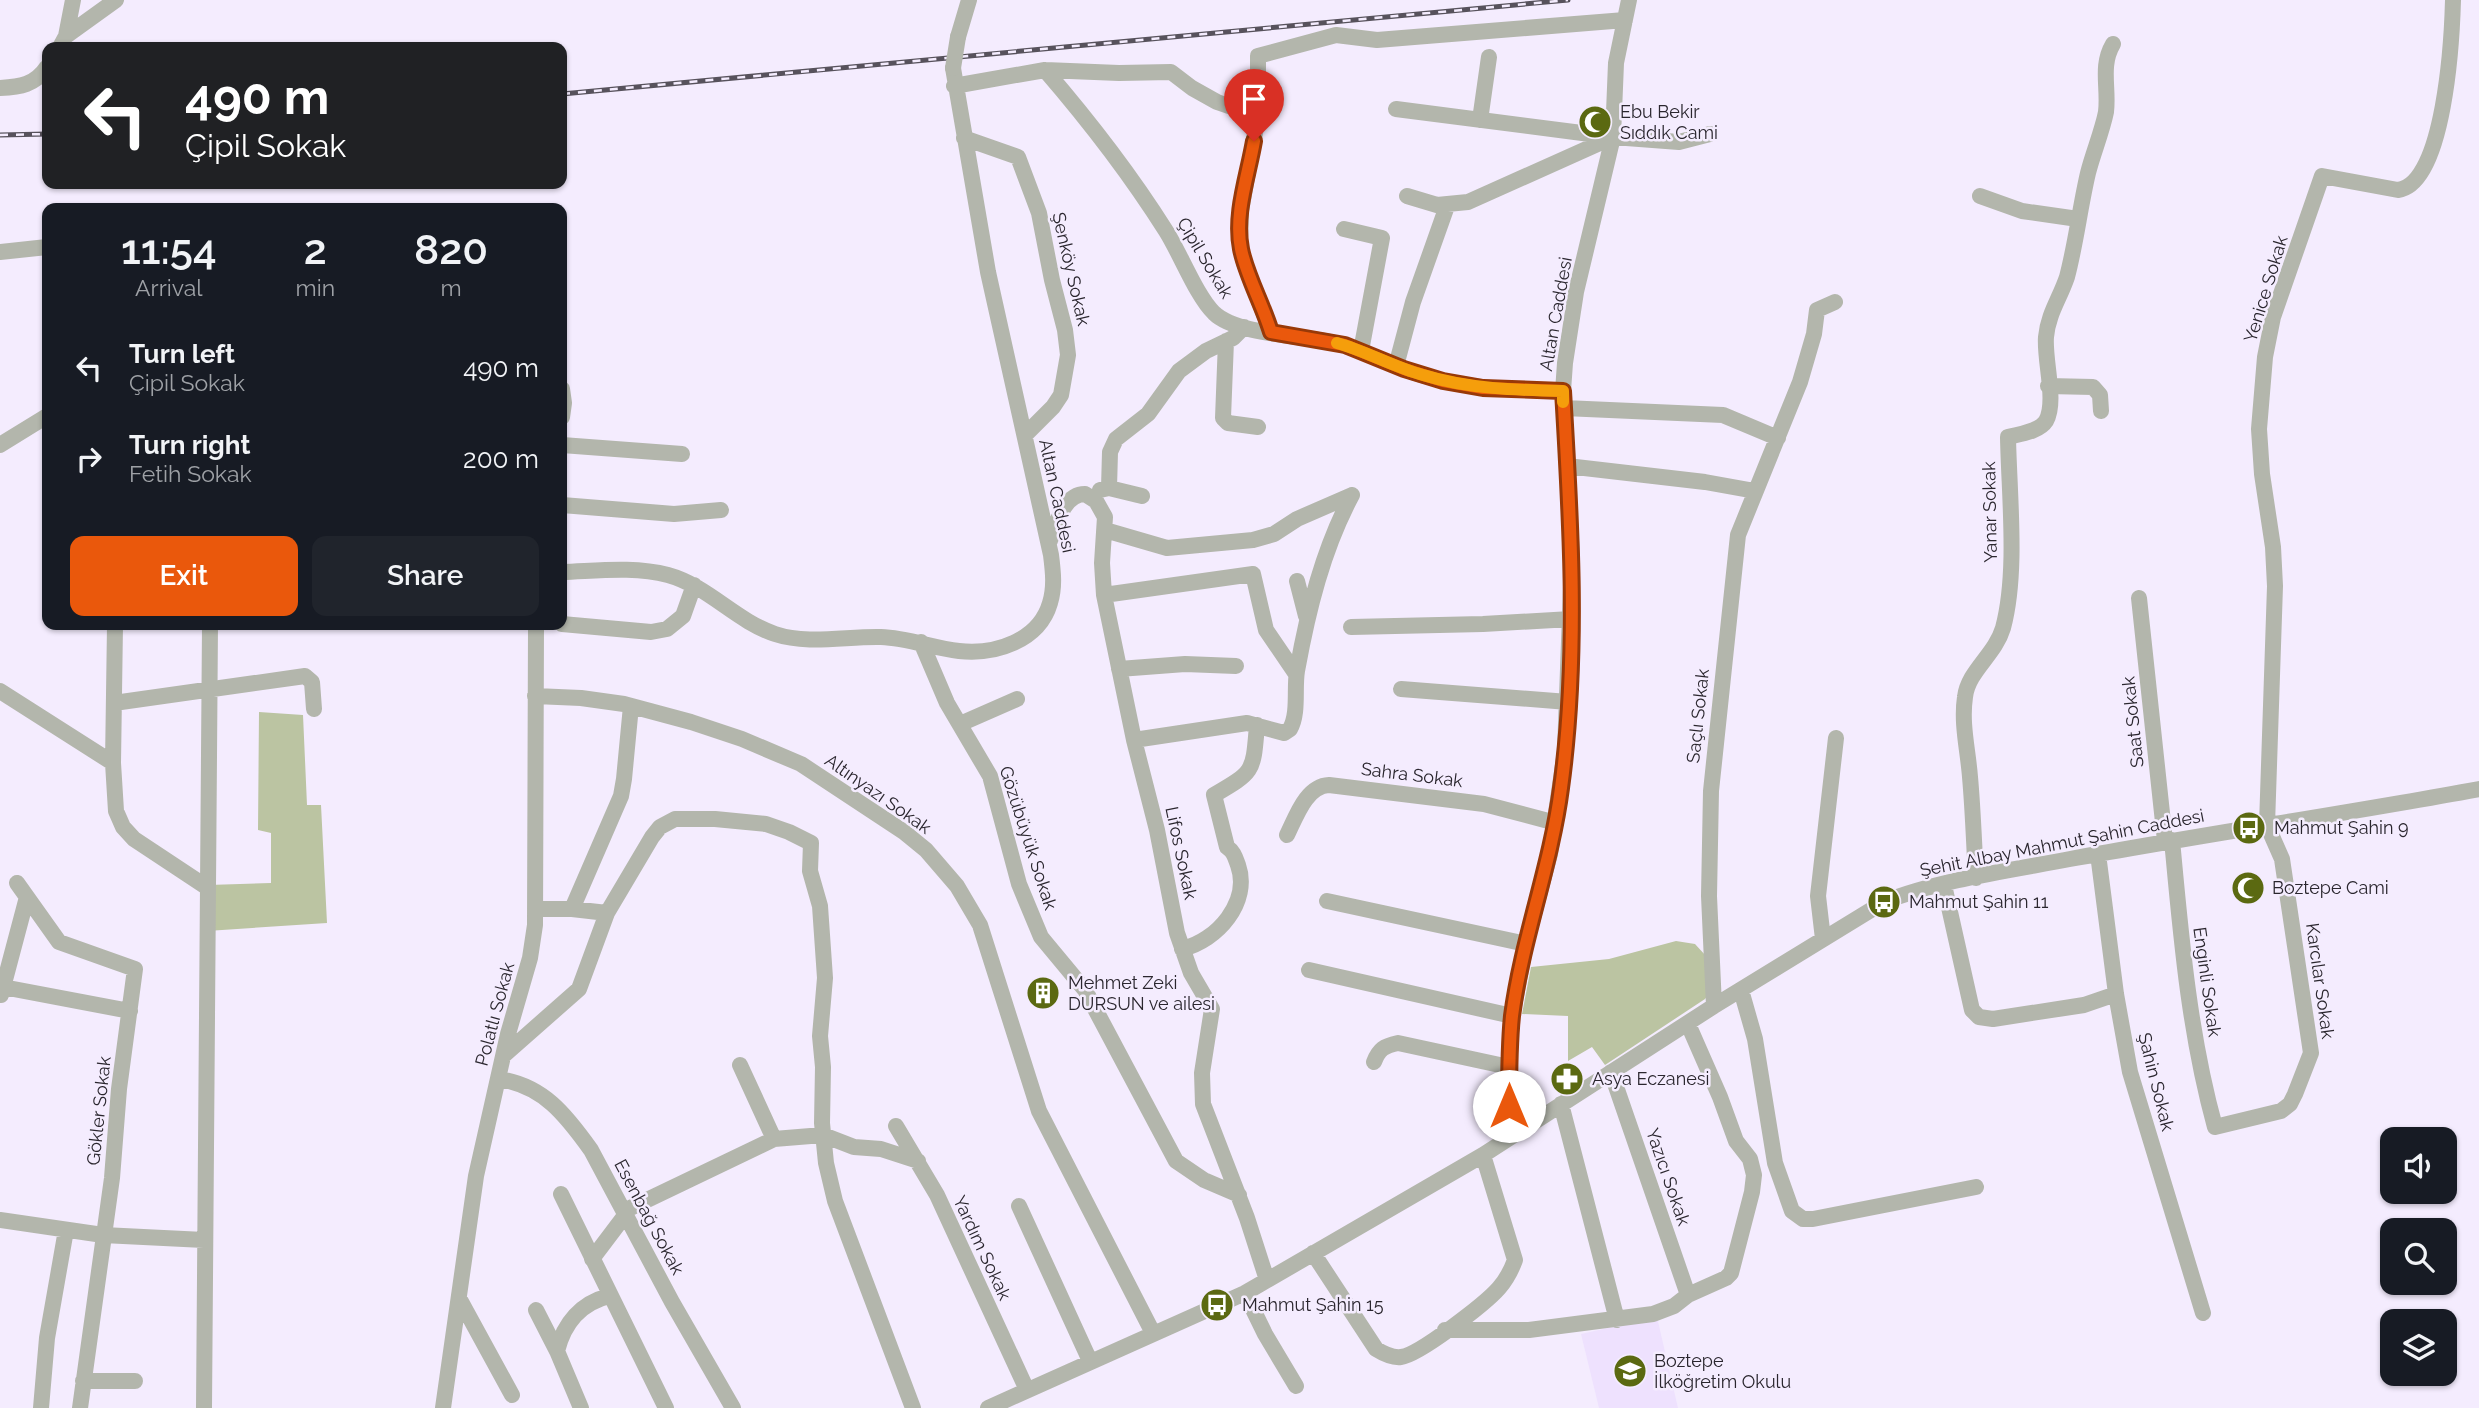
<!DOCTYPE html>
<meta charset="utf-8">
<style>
body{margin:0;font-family:Raleway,sans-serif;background:#20242c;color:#f1f3f6;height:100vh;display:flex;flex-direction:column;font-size:26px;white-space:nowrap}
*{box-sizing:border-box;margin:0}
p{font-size:23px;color:#9ea1a6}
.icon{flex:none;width:38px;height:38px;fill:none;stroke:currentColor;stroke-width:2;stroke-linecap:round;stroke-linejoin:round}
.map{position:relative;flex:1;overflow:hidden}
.panel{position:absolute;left:42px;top:203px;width:525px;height:427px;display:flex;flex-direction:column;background:#171b24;border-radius:14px;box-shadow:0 2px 5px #0004}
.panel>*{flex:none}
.top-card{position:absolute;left:42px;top:42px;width:525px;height:147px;border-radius:14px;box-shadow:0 2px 5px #0004;background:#202124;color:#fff;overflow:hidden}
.tools{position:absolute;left:2380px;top:1127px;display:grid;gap:14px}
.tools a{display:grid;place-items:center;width:77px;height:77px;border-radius:14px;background:#171b24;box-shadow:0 2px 5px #0004;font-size:35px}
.pin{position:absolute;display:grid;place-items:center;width:60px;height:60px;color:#fff;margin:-72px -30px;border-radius:50% 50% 50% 0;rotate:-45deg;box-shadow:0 0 7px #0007}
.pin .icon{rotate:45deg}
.me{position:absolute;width:77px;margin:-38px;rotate:0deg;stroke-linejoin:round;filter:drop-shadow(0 0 5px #0008)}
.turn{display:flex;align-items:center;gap:24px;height:147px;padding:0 28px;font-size:32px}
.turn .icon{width:91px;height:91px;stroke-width:2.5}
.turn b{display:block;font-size:49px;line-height:60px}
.eta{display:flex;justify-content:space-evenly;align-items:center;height:119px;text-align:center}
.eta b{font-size:42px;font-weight:600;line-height:49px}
.button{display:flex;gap:14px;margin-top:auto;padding:14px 28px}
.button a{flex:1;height:80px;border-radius:14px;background:#ea580c;color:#fff;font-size:28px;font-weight:600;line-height:80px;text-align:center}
.button a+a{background:#20242c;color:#f1f3f6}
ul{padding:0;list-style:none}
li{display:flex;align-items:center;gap:21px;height:91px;padding:0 28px}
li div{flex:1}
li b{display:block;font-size:26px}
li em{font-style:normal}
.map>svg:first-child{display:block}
.built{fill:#eee1fe}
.green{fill:#bbc4a2}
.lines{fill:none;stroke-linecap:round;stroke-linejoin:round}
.minor{stroke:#b3b6ac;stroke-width:16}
.rail-casing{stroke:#57525c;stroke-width:5}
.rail{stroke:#f4ecfe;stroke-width:2.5;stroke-dasharray:8;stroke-linecap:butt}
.minor-bridge{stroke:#b3b6ac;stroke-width:16}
.route-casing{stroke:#983908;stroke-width:18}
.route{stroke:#ea580c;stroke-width:12}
.slow{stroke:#f59e0b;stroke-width:12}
.labels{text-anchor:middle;stroke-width:5;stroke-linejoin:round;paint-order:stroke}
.poi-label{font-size:18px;fill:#2a262e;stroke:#f4ecfe;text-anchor:start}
.street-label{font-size:18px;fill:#2a262e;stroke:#f4ecfe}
</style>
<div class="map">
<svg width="2479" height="1408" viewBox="0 0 2479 1408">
<rect width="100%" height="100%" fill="#f4ecfe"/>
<path class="built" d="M 1657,1317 L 1678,1408 L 1599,1408 L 1581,1334 Z"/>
<path class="green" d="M 259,712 L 303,715 L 307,805 L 321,805 L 327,923 L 207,931 L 208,885 L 271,883 L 271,833 L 258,830 Z
M 1676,941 L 1695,944 L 1706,956 L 1708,995 L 1705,999 L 1605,1065 L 1592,1047 L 1568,1061 L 1568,1016 L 1522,1014 L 1531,967 L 1609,959 Z"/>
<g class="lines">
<path class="minor" d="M 66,36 L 116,0
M 958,37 L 969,0
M 60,47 L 66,36 L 73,0
M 1045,70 C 1089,121 1130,174 1166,231 C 1180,253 1197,297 1214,313 C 1235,334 1302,336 1331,342 C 1362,349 1390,365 1421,375 C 1467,389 1515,390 1563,391
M 954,86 L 1045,70 L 1119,73 L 1171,72 L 1192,88 L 1217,102 L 1258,116
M 0,88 C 20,87 35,85 47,67
M 1396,109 L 1613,137 L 1679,142 L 1710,134
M 1480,120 L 1489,57
M 964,138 L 1018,157 L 1039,213 L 1052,280 L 1065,330 L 1068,355 L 1061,395 L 1053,407 L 1025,435
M 1407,196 L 1437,205 L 1468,202 L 1611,138
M 1980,196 L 2022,211 L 2078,219
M 1344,229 L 1382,238 L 1361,351
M 0,252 L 47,247
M 1271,332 L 1244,263 L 1240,241 L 1241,211 L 1258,116 L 1258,56 L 1336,35 L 1377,40 L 1625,20
M 1226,341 L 1223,418 L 1228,423 L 1258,427
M 1396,366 L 1413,302 L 1447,206
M 2048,386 L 2093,387 L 2100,395 L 2101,411
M 562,389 L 564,403 L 562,417
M 1564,408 L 1723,415 L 1778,438
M 0,445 L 47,416
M 562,445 L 682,454
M 1567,466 L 1705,482 L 1755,491
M 1109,488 L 1110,452 L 1116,439 L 1148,414 L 1179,371 L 1206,351 L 1233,338 L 1244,327
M 1100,490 L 1109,488 L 1142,496
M 562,505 L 674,514 L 721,510
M 1105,530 L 1167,548 L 1253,540 L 1274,534 L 1297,519 L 1352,495
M 1049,543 C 1056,526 1063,494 1085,494 L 1096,501 L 1105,517 L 1102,563 L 1104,595 L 1134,740 L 1157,830 L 1177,933 L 1191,973 L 1212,1009 L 1202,1073 L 1203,1104 L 1247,1218 L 1267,1280
M 562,572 C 596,571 634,566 668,575 C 708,586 736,621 775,634 C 808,645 847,636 881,637 C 908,638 933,648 959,651 C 995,655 1039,641 1050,603 C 1055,587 1053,571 1051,555 L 988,272 L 953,68
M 1297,581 L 1306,616
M 1104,595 L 1253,574 L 1266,630 L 1296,674
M 2139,598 L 2165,841
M 562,624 L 651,632 L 667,629 L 683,616 L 694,585
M 115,625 L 113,763 L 116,811 L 123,827 L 134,839 L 208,888
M 1351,627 L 1483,624 L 1571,619
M 921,642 L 947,703 L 990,776 L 1019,884 L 1041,937 L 1085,990 L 1176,1161 L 1204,1180 L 1239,1195
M 1119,669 L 1185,664 L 1236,666
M 1401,689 L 1568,702
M 0,691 L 113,763
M 535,696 L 581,698 L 624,704 L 691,722 L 742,739 L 801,764 L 904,832 L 926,850 L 957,886 L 980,925 L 1039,1111 L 1153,1333
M 114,703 L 305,676 L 312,682 L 314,709
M 960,724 L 1017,699
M 1134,740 L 1247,723 L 1284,733 L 1290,729 C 1299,713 1294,689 1297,671 C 1308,610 1323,549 1352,495
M 1287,835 C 1296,817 1306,786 1329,785 L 1484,804 L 1556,823
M 2172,840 C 2181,937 2189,1033 2215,1127 L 2281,1111 L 2290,1104 L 2295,1094 L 2311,1053 L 2282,859 L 2267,825 L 2275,586 L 2273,547 L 2262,474 L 2259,429 L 2265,357 L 2273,317 L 2322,176 L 2398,190 C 2445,184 2452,37 2453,0
M 2098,854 L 2116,994 L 2130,1072 L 2203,1313
M 1976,878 C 1974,844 1973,810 1970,777 C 1968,750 1961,724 1965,697 C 1968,671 1995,655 2003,628 C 2018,572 2009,495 2008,437 C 2019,434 2039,432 2046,421 C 2057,402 2044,360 2046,337 C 2048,314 2060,298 2067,277 C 2076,243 2080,207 2088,173 C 2093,153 2102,132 2106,112 C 2109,88 2100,66 2113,44
M 17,883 L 59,942 L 135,969 L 119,1089 L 112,1178 L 80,1408
M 1944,885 L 1972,1010 L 1979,1017 L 1993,1019 L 2084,1005 L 2116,994
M 1327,901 L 1526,944
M 536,909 L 572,909 L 607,913
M 572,909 L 621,796 L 624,779 L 631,706
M 1823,939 L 1818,896 L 1836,738
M 1182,949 C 1217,941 1251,902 1238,865 C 1235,857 1234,852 1227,847 L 1214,795 C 1255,771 1253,772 1257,725
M 1309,970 L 1512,1016
M 3,987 L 130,1011
M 1741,990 L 1755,1039 L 1775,1163 L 1792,1211 L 1803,1219 L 1813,1219 L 1976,1187
M 1,995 L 27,897
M 1714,1006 L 1709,896 L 1711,791 L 1738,535 L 1800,382 L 1814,334 L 1817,310 L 1835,302
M 503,1056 L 579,989 L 607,913 L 652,837 L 660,827 L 675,819 L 715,819 L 766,824 L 789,832 L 811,843 L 810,871 L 820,906 L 825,978 L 820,1036 L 823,1067 L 822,1123 L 826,1163 L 835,1201 L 913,1408
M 1374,1062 C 1379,1049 1384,1046 1398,1043 L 1509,1067
M 740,1065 L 774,1139
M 1611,1072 L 1688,1295
M 498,1079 C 543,1085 566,1115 591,1150 L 672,1302 L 733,1408
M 1561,1104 L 1617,1320
M 896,1126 L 937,1195 L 1027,1390
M 1510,1137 L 1509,1067 L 1512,1016 L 1526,944 L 1550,854 L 1565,751 L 1572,559 L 1563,391 L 1565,363 L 1576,292 L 1613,137 L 1616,63 L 1629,0
M 561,1194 L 666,1408
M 1019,1206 L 1090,1361
M 624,1211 L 774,1139 L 823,1135 L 854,1147 L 881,1149 L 918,1161
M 0,1220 L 103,1235 L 204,1240
M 1313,1253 L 1376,1349 C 1384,1354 1392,1358 1401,1357 C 1419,1355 1486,1303 1499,1288 C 1506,1280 1511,1271 1515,1260 L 1483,1155
M 592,1259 L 626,1214
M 1245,1293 L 1265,1334 L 1296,1386
M 459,1298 L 512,1395
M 536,1310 L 557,1351
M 1445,1330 L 1529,1330 L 1653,1314 L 1674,1306 L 1688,1295 L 1726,1278 L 1731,1273 L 1752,1192 L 1754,1175 L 1750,1159 L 1736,1141 L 1720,1097 L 1688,1024
M 83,1381 L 135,1381
M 41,1408 L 47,1338 L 66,1230
M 204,1408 L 210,625
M 443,1408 L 476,1176 L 508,1034 L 530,958 L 535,925 L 536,625
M 581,1408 L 557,1351 C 564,1323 581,1303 609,1296
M 988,1408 L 1245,1293 L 1483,1155 L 1714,1006 L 1884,902 C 1938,880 2012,870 2070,859 C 2206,834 2343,814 2479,789"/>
<defs>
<path id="rail" d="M 562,94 L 1568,0
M 0,135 L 47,134"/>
</defs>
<use href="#rail" class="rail-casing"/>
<use href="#rail" class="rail"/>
<path class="minor-bridge" d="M 953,68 L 958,37"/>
</g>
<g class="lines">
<defs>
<path id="route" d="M 1254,141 C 1248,176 1234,214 1241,249 C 1246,275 1263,305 1271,332 L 1345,345 L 1404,369 L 1443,381 L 1483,388 L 1563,391 C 1571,523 1579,657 1561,788 C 1551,866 1522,939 1512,1016 C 1509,1045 1509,1076 1509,1106"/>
</defs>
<use href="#route" class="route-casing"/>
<use href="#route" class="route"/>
<path class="slow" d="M 1337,343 C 1366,351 1393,367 1423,375 C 1469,389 1515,390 1563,391 L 1563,402"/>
</g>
<defs>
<symbol id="mosque-disc" viewBox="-11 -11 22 22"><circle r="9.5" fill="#5b6911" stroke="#f4ecfe"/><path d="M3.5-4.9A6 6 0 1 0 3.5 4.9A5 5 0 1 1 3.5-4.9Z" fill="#fff"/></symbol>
<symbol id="bus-disc" viewBox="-11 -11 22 22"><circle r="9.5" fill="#5b6911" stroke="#f4ecfe"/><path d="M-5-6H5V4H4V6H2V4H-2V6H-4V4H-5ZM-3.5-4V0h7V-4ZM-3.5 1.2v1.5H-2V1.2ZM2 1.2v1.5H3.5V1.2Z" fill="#fff"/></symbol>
<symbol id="building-disc" viewBox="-11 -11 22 22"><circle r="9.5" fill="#5b6911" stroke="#f4ecfe"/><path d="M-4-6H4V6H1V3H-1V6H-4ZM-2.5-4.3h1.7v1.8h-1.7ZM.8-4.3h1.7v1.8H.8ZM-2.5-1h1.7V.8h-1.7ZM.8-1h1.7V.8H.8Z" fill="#fff"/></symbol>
<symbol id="pharmacy-disc" viewBox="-11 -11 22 22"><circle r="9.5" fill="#5b6911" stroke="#f4ecfe"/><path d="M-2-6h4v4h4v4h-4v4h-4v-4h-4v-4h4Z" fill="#fff"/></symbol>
<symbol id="school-disc" viewBox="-11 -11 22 22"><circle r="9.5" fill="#5b6911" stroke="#f4ecfe"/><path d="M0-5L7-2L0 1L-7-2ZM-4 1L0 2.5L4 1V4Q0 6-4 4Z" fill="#fff"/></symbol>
</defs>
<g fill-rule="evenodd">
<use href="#mosque-disc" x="1576" y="103" width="38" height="38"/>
<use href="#bus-disc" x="2230" y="809" width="38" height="38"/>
<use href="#mosque-disc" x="2229" y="869" width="38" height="38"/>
<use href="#bus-disc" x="1865" y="883" width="38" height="38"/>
<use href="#building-disc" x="1024" y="974" width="38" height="38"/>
<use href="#pharmacy-disc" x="1548" y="1060" width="38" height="38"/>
<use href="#bus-disc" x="1198" y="1286" width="38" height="38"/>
<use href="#school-disc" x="1611" y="1352" width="38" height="38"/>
</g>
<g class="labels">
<g class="poi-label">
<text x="1620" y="118">Ebu Bekir<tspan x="1620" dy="21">Sıddık Cami</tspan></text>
<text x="2274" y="834">Mahmut Şahin 9</text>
<text x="2272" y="894">Boztepe Cami</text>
<text x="1909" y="908">Mahmut Şahin 11</text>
<text x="1068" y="989">Mehmet Zeki<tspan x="1068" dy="21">DURSUN ve ailesi</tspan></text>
<text x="1592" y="1085">Asya Eczanesi</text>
<text x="1242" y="1311">Mahmut Şahin 15</text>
<text x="1654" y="1367">Boztepe<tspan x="1654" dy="21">İlköğretim Okulu</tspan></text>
</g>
<g class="street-label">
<text transform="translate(1205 258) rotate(59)" y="6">Çipil Sokak</text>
<text transform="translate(1071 269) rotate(77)" y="6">Şenköy Sokak</text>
<text transform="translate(2266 289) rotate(-73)" y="6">Yenice Sokak</text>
<text transform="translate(1556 314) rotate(-80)" y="6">Altan Caddesi</text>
<text transform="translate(1057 496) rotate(78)" y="6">Altan Caddesi</text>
<text transform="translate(1990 512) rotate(-91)" y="6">Yanar Sokak</text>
<text transform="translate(1698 716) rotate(-84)" y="6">Saçlı Sokak</text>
<text transform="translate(2133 722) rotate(-96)" y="6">Saat Sokak</text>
<text transform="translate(1412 775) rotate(7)" y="6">Sahra Sokak</text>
<text transform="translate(878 794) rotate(35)" y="6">Altınyazı Sokak</text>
<text transform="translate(1028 838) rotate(72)" y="6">Gözübüyük Sokak</text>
<text transform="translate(2062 843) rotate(-11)" y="6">Şehit Albay Mahmut Şahin Caddesi</text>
<text transform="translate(1181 853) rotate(78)" y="6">Lifos Sokak</text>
<text transform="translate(2320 981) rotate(82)" y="6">Karcılar Sokak</text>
<text transform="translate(2207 982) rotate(82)" y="6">Enginli Sokak</text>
<text transform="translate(495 1014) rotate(-75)" y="6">Polatlı Sokak</text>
<text transform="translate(2156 1082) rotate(76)" y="6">Şahin Sokak</text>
<text transform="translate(99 1111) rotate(-84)" y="6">Gökler Sokak</text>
<text transform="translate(1668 1177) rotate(71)" y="6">Yazıcı Sokak</text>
<text transform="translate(649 1217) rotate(62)" y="6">Esenbağ Sokak</text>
<text transform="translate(982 1248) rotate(65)" y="6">Yardım Sokak</text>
</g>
</g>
</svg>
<div class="tools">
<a><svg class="icon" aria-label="sound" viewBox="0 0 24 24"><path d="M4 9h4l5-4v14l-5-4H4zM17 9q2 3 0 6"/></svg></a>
<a><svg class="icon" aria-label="search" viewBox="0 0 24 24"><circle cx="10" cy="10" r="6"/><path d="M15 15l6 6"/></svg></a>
<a><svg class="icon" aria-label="layers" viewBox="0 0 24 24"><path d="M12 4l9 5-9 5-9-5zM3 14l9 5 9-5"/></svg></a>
</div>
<div class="pin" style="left:1254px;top:141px;background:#d93025"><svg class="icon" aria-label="arrive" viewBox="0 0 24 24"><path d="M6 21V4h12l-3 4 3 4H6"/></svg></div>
<svg class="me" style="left:1509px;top:1106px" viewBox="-20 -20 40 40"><circle r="19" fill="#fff"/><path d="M0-13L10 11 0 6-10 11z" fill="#ea580c"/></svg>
<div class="top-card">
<div class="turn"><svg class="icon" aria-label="left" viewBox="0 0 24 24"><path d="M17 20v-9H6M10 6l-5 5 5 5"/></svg><div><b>490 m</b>Çipil Sokak</div></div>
</div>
<section class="panel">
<div class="eta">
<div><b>11:54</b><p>Arrival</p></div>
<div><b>2</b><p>min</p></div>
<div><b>820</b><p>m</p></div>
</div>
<ul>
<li><svg class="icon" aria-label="left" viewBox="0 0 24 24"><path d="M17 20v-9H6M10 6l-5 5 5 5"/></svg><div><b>Turn left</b><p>Çipil Sokak</p></div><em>490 m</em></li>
<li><svg class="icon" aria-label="right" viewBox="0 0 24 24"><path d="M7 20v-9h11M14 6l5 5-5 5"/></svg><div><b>Turn right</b><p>Fetih Sokak</p></div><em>200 m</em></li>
</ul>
<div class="button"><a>Exit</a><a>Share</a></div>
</section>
</div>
